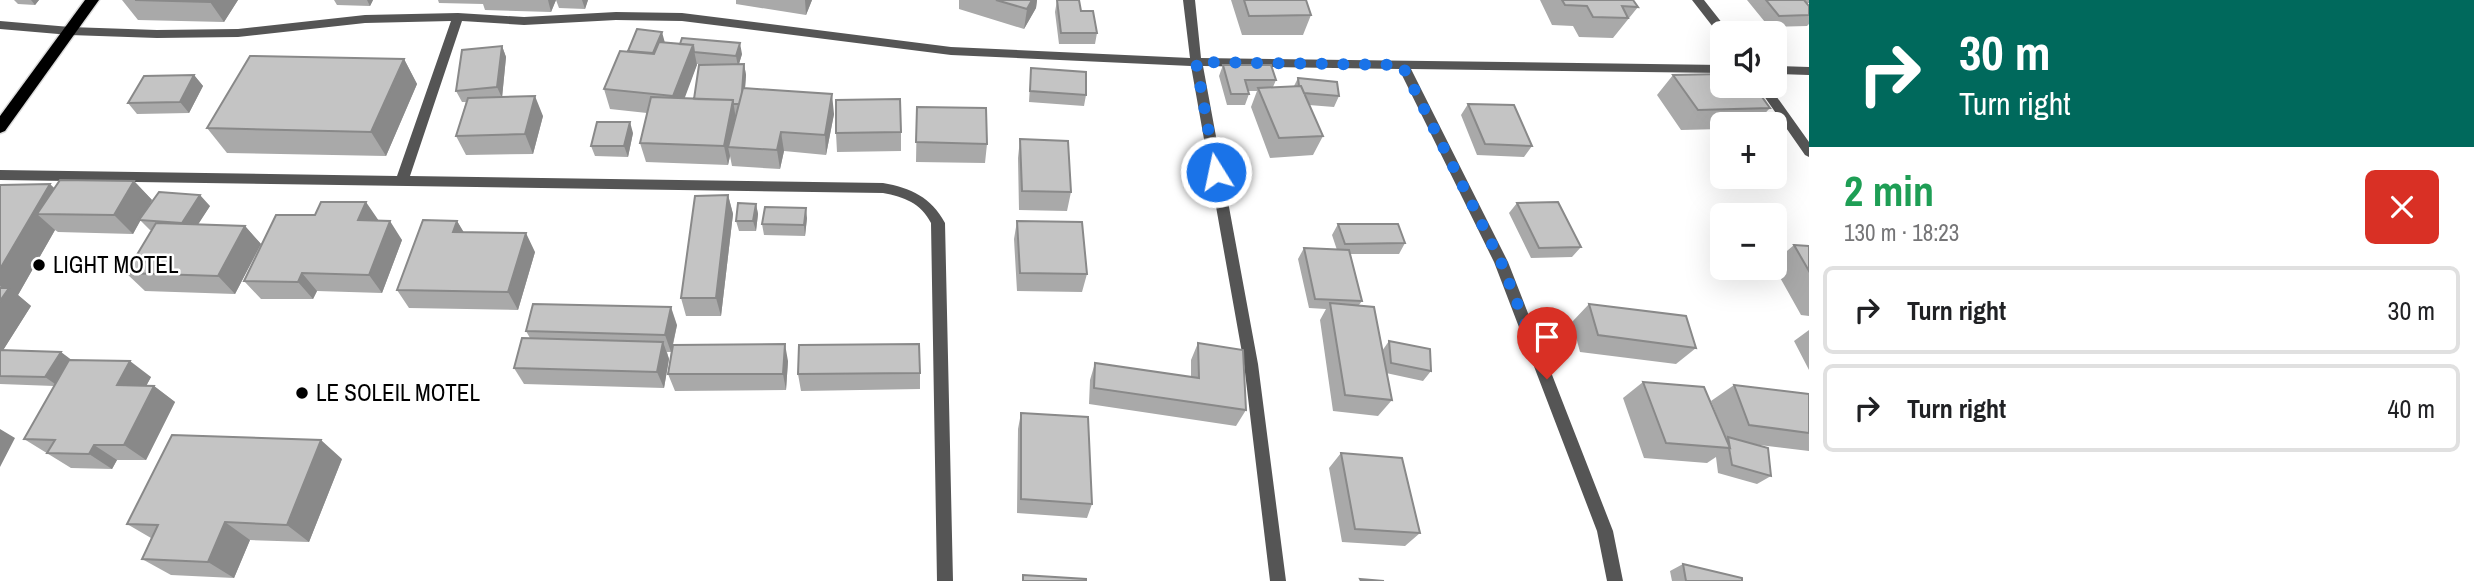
<!DOCTYPE html>
<meta charset="utf-8">
<style>
body{margin:0;font-family:"Archivo Narrow",sans-serif;background:#f2f2f2;color:#202124;height:100vh;display:flex;flex-direction:column;font-size:26px;white-space:nowrap}
*{box-sizing:border-box;margin:0}
p{font-size:23px;color:#757577}
.icon{flex:none;width:38px;height:38px;fill:none;stroke:currentColor;stroke-width:2;stroke-linecap:round;stroke-linejoin:round}
.map{position:relative;flex:1;overflow:hidden}
.details{display:flex;flex-direction:column;background:#fff;width:665px}
.details>*{flex:none}
.top-card{background:#00695c;color:#fff;overflow:hidden}
.tools{position:absolute;left:1710px;top:21px;display:grid;gap:14px}
.tools a{display:grid;place-items:center;width:77px;height:77px;border-radius:10px;background:#fff;box-shadow:0 7px 28px #0002;font-size:35px}
.pin{position:absolute;display:grid;place-items:center;width:60px;height:60px;color:#fff;margin:-72px -30px;border-radius:50% 50% 50% 0;rotate:-45deg;box-shadow:0 0 7px #0007}
.pin .icon{rotate:45deg}
.me{position:absolute;width:77px;margin:-38px;rotate:350deg;stroke-linejoin:round;filter:drop-shadow(0 0 5px #0008)}
.turn{display:flex;align-items:center;gap:24px;height:147px;padding:0 35px;font-size:32px}
.turn .icon{width:91px;height:91px;stroke-width:2.5}
.turn b{display:block;font-size:49px;line-height:60px}
.round{display:grid;place-items:center;flex:none;width:74px;height:74px;border-radius:10px;background:#f2f2f2}
.headline{display:flex;align-items:center;justify-content:space-between;height:119px;padding:0 35px}
h1{font-size:42px;font-weight:700;line-height:52px;color:#1e9e55}
ul{padding:0;list-style:none}
li{display:flex;align-items:center;gap:21px;height:88px;margin:0 14px 10px;padding:0 21px;border:4px solid #e0e0e0;border-radius:10px}
li div{flex:1}
li b{display:block;font-size:26px}
li em{font-style:normal}
main{display:flex;flex:1;min-height:0}
.map>svg:first-child{display:block}
.lines{fill:none;stroke-linecap:round;stroke-linejoin:round}
.primary-casing{stroke:#dbdbdb;stroke-width:3}
.street{fill:#555;fill-rule:evenodd}
.primary{fill:#000;fill-rule:evenodd}
.wall{fill:#a9a9a9;fill-rule:evenodd}
.shaded-wall{fill:#898989}
.building{fill:#c4c4c4;stroke:#898989;stroke-width:2}
.route{stroke:#1a73e8;stroke-width:12;stroke-dasharray:0 21.6}
.poi-dot{fill:#000;stroke:#fff;stroke-width:2.5}
.labels{text-anchor:middle;stroke-width:5;stroke-linejoin:round;paint-order:stroke}
.poi-label{font-size:23px;fill:#000;stroke:#fff;text-anchor:start}
</style>
<main>
<div class="map">
<svg width="1809" height="581" viewBox="0 0 1809 581">
<rect width="100%" height="100%" fill="#fff"/>
<g class="lines">
<defs>
<path id="primary" d="M 85,0 L 99,0 L 5,131 L 0,133 L 0,116 Z"/>
</defs>
<use href="#primary" class="primary-casing"/>
<path class="street" d="M 1183,0 L 1195,0 L 1201,58 L 1722,65 L 1722,73 L 1411,69 L 1508,262 L 1613,531 L 1623,581 L 1607,581 L 1597,531 L 1494,262 L 1399,69 L 1203,66 L 1258,364 L 1286,581 L 1270,581 L 1244,364 L 1191,66 L 951,55 L 682,21 L 616,20 L 524,25 L 462,21 L 410,176 L 883,183 C 911,188 931,197 945,223 L 953,581 L 937,581 L 931,223 C 921,203 904,197 883,193 L 0,180 L 0,170 L 397,176 L 451,21 L 365,23 L 238,37 L 157,38 L 70,35 L 0,29 L 0,21 L 70,27 L 157,30 L 238,29 L 365,15 L 458,13 L 524,17 L 616,12 L 682,13 L 951,47 L 1190,58 Z
M 1692,0 L 1704,0 L 1730,33 L 1722,33 L 1722,36 L 1720,36 Z
M 1774,66 L 1809,67 L 1809,75 L 1774,74 Z
M 1757,86 L 1769,86 L 1809,142 L 1809,157 L 1805,155 Z"/>
<use href="#primary" class="primary"/>
</g>
<path class="wall" d="M 14,0 L 39,0 L 35,5 L 18,4 Z
M 122,0 L 238,0 L 224,22 L 138,20 Z
M 334,0 L 373,0 L 370,6 L 337,5 Z
M 438,0 L 556,0 L 551,12 L 485,10 L 483,4 L 439,3 Z
M 556,0 L 588,0 L 585,9 L 559,8 Z
M 736,0 L 812,0 L 806,15 L 736,4 Z
M 959,0 L 1037,0 L 1036,8 L 1024,29 L 959,9 Z
M 1057,0 L 1097,33 L 1095,44 L 1059,44 L 1055,12 Z
M 1231,0 L 1306,0 L 1311,15 L 1303,35 L 1242,35 Z
M 1540,0 L 1633,0 L 1638,7 L 1613,38 L 1579,37 L 1573,26 L 1552,25 Z
M 1747,0 L 1809,0 L 1809,3 L 1806,3 L 1809,6 L 1809,24 L 1807,26 L 1769,27 Z
M 664,42 L 742,54 L 739,64 L 744,64 L 746,75 L 745,88 L 834,114 L 826,155 L 784,151 L 780,169 L 732,166 L 730,156 L 728,165 L 646,162 L 640,143 L 647,113 L 610,109 L 604,89 L 628,52 ZM 697,64 L 708,65 L 694,99 L 684,98 Z
M 502,46 L 506,57 L 502,97 L 543,116 L 533,154 L 466,155 L 456,136 L 466,102 L 462,102 L 456,91 Z
M 404,59 L 417,84 L 386,156 L 227,153 L 207,128 Z
M 1223,65 L 1276,80 L 1273,87 L 1294,86 L 1298,78 L 1339,96 L 1334,107 L 1309,105 L 1323,136 L 1313,155 L 1270,158 L 1251,107 L 1257,91 L 1248,91 L 1249,94 L 1245,105 L 1227,105 L 1219,76 Z
M 1031,68 L 1086,95 L 1084,106 L 1029,102 Z
M 194,75 L 203,86 L 189,113 L 137,114 L 128,103 Z
M 1673,75 L 1770,108 L 1755,124 L 1722,124 L 1722,129 L 1681,130 L 1657,95 Z
M 1468,104 L 1532,146 L 1524,157 L 1477,155 L 1461,115 Z
M 917,107 L 987,144 L 985,163 L 916,162 Z
M 901,132 L 901,151 L 837,152 L 836,133 Z
M 633,133 L 628,157 L 595,156 L 591,146 Z
M 1020,139 L 1071,192 L 1067,211 L 1019,210 L 1018,158 Z
M 134,181 L 152,200 L 148,206 L 210,206 L 197,225 L 245,226 L 261,244 L 235,294 L 145,291 L 126,273 L 152,230 L 150,230 L 140,220 L 133,234 L 58,232 L 55,230 L 18,295 L 31,306 L 3,350 L 71,360 L 151,377 L 146,386 L 154,386 L 175,402 L 146,460 L 117,460 L 112,469 L 71,468 L 24,439 L 54,386 L 0,384 L 0,185 L 54,188 Z
M 728,195 L 733,214 L 721,316 L 686,316 L 681,298 Z
M 1517,203 L 1581,247 L 1572,257 L 1531,258 L 1509,213 Z
M 756,204 L 758,214 L 756,231 L 739,231 L 736,221 Z
M 807,218 L 805,236 L 764,235 L 762,224 Z
M 379,221 L 402,240 L 382,293 L 317,291 L 313,299 L 261,299 L 244,281 Z
M 457,221 L 463,232 L 535,252 L 518,310 L 409,308 L 397,290 Z
M 1017,221 L 1087,274 L 1082,292 L 1017,291 L 1014,239 Z
M 1338,224 L 1405,243 L 1399,254 L 1350,254 L 1362,301 L 1359,305 L 1382,351 L 1389,341 L 1431,371 L 1423,381 L 1386,373 L 1392,400 L 1378,416 L 1333,411 L 1320,320 L 1326,309 L 1309,308 L 1298,259 L 1304,248 L 1337,250 L 1332,235 Z
M 1794,245 L 1809,246 L 1809,316 L 1801,315 L 1774,267 L 1774,262 Z
M 1589,304 L 1696,348 L 1676,364 L 1580,352 L 1572,322 Z
M 677,325 L 673,345 L 788,361 L 786,390 L 675,391 L 668,374 L 671,352 L 667,352 L 669,359 L 664,388 L 524,384 L 514,368 L 530,338 L 526,331 Z
M 1809,330 L 1809,370 L 1794,341 Z
M 1198,343 L 1246,410 L 1236,426 L 1089,404 L 1090,380 L 1095,363 L 1191,377 L 1191,360 Z
M 920,373 L 920,389 L 801,391 L 798,374 Z
M 1643,382 L 1719,421 L 1711,401 L 1734,385 L 1809,394 L 1809,451 L 1751,444 L 1771,476 L 1757,484 L 1718,473 L 1716,457 L 1707,463 L 1644,458 L 1623,398 Z
M 1021,413 L 1092,504 L 1087,518 L 1017,513 L 1018,429 Z
M 1341,453 L 1420,533 L 1405,546 L 1342,542 L 1329,468 Z
M 342,459 L 309,542 L 250,540 L 234,578 L 171,575 L 142,559 L 151,538 L 127,524 Z
M 1683,564 L 1742,581 L 1672,581 L 1670,571 Z"/>
<path class="shaded-wall" d="M 31,0 L 39,0 L 35,5 Z
M 212,0 L 238,0 L 224,22 L 210,2 Z
M 367,0 L 373,0 L 370,6 Z
M 548,0 L 556,0 L 551,12 Z
M 582,0 L 588,0 L 585,9 Z
M 805,0 L 812,0 L 806,15 Z
M 1032,0 L 1037,0 L 1036,8 L 1024,29 L 1027,9 Z
M 662,32 L 665,43 L 653,53 Z
M 740,43 L 742,54 L 738,67 L 736,56 Z
M 693,45 L 697,65 L 678,116 L 673,96 Z
M 502,46 L 506,57 L 502,98 L 497,87 Z
M 404,59 L 417,84 L 386,156 L 371,132 Z
M 744,64 L 746,75 L 743,115 L 741,104 Z
M 194,75 L 203,86 L 189,113 L 180,102 Z
M 832,94 L 834,114 L 826,155 L 825,135 Z
M 535,96 L 543,116 L 533,154 L 525,134 Z
M 733,100 L 736,120 L 728,147 L 730,156 L 728,165 L 724,146 Z
M 630,122 L 633,133 L 628,157 L 624,146 Z
M 781,132 L 784,151 L 780,169 L 777,150 Z
M 134,181 L 152,200 L 133,234 L 114,215 Z
M 50,184 L 70,203 L 37,214 L 55,230 L 18,295 L 31,306 L 2,352 L 0,351 L 0,302 L 7,291 L 0,286 L 0,269 Z
M 200,195 L 210,206 L 192,234 L 182,223 Z
M 728,195 L 733,214 L 721,316 L 716,298 Z
M 366,202 L 379,221 L 358,220 Z
M 756,204 L 758,214 L 756,231 L 753,221 Z
M 806,208 L 807,218 L 805,236 L 804,225 Z
M 390,221 L 402,240 L 382,293 L 369,275 Z
M 457,221 L 468,239 L 453,232 Z
M 245,226 L 261,244 L 235,294 L 218,276 Z
M 526,233 L 535,252 L 518,310 L 508,292 Z
M 302,273 L 317,291 L 313,299 L 298,282 Z
M 671,307 L 677,325 L 671,352 L 665,335 Z
M 663,342 L 669,359 L 664,388 L 657,372 Z
M 785,344 L 788,361 L 786,390 L 783,374 Z
M 61,352 L 73,361 L 58,386 L 45,377 Z
M 130,361 L 151,377 L 138,401 L 117,385 Z
M 154,386 L 175,402 L 146,460 L 124,445 Z
M 0,429 L 15,438 L 0,467 Z
M 321,440 L 342,459 L 309,542 L 287,525 Z
M 94,445 L 117,460 L 112,469 L 89,454 Z
M 225,522 L 250,540 L 234,578 L 208,562 Z"/>
<path class="building" d="M 135,0 L 212,0 L 210,2 Z
M 996,0 L 1032,0 L 1027,9 Z
M 1057,0 L 1079,0 L 1081,11 L 1093,11 L 1097,33 L 1061,33 Z
M 1244,0 L 1306,0 L 1311,15 L 1249,16 Z
M 1562,0 L 1633,0 L 1638,7 L 1622,6 L 1628,18 L 1593,17 L 1587,6 L 1565,5 Z
M 1766,0 L 1804,0 L 1809,6 L 1809,15 L 1779,16 Z
M 637,29 L 662,32 L 653,53 L 628,51 Z
M 682,38 L 740,43 L 736,56 L 694,52 L 693,45 L 680,44 Z
M 659,42 L 693,45 L 673,96 L 604,89 L 620,51 L 654,54 Z
M 502,46 L 497,87 L 456,91 L 462,50 Z
M 250,56 L 404,59 L 371,132 L 207,128 Z
M 744,64 L 742,92 L 739,104 L 733,104 L 733,100 L 694,99 L 699,65 Z
M 1223,65 L 1271,65 L 1276,80 L 1245,80 L 1249,94 L 1231,94 Z
M 1031,68 L 1086,72 L 1086,95 L 1030,91 Z
M 1722,74 L 1722,86 L 1754,86 L 1770,108 L 1698,110 L 1673,75 Z
M 194,75 L 180,102 L 128,103 L 144,76 Z
M 1298,78 L 1337,82 L 1339,96 L 1304,93 L 1301,86 L 1299,86 Z
M 1301,86 L 1323,136 L 1279,138 L 1258,88 Z
M 743,88 L 832,94 L 825,135 L 781,132 L 777,150 L 728,147 Z
M 535,96 L 525,134 L 456,136 L 468,98 Z
M 651,97 L 733,100 L 724,146 L 640,143 Z
M 900,99 L 901,132 L 836,133 L 836,100 Z
M 1468,104 L 1514,105 L 1532,146 L 1485,144 Z
M 917,107 L 986,108 L 987,144 L 916,142 Z
M 597,122 L 630,122 L 624,146 L 591,146 Z
M 1020,139 L 1068,141 L 1071,192 L 1022,191 Z
M 60,180 L 134,181 L 114,215 L 37,214 Z
M 50,184 L 0,269 L 0,185 Z
M 159,192 L 200,195 L 182,223 L 139,220 Z
M 728,195 L 716,298 L 681,298 L 695,196 Z
M 321,202 L 366,202 L 358,220 L 390,221 L 369,275 L 302,273 L 298,282 L 244,281 L 276,215 L 315,215 Z
M 1558,202 L 1581,247 L 1539,248 L 1517,203 Z
M 738,203 L 756,204 L 753,221 L 736,221 Z
M 765,207 L 806,208 L 804,225 L 762,224 Z
M 423,220 L 457,221 L 453,232 L 526,233 L 508,292 L 397,290 Z
M 1017,221 L 1082,222 L 1087,274 L 1020,273 Z
M 156,223 L 245,226 L 218,276 L 126,273 Z
M 1338,224 L 1398,224 L 1405,243 L 1345,244 Z
M 1794,245 L 1809,246 L 1809,271 Z
M 1304,248 L 1349,250 L 1362,301 L 1315,299 Z
M 0,288 L 9,288 L 0,301 Z
M 1330,303 L 1374,307 L 1392,400 L 1345,395 Z
M 533,304 L 671,307 L 665,335 L 526,331 Z
M 1589,304 L 1686,316 L 1696,348 L 1598,335 Z
M 522,338 L 663,342 L 657,372 L 514,368 Z
M 1389,341 L 1430,349 L 1431,371 L 1391,363 Z
M 1198,343 L 1243,350 L 1246,410 L 1094,388 L 1095,363 L 1199,378 Z
M 785,344 L 783,374 L 668,374 L 673,345 Z
M 919,344 L 920,373 L 798,374 L 799,345 Z
M 0,350 L 61,352 L 45,377 L 0,376 Z
M 69,360 L 130,361 L 117,385 L 154,386 L 124,445 L 94,445 L 89,454 L 47,453 L 55,440 L 24,439 Z
M 1643,382 L 1704,387 L 1730,448 L 1666,443 Z
M 1734,385 L 1809,394 L 1809,433 L 1749,425 Z
M 1021,413 L 1088,417 L 1092,504 L 1021,499 Z
M 172,435 L 321,440 L 287,525 L 225,522 L 208,562 L 142,559 L 158,525 L 127,524 Z
M 1728,437 L 1768,448 L 1771,476 L 1732,465 L 1729,448 L 1730,448 Z
M 1341,453 L 1402,458 L 1420,533 L 1355,529 Z
M 1683,564 L 1742,578 L 1742,581 L 1686,581 Z
M 1023,575 L 1086,579 L 1086,581 L 1023,581 Z
M 1360,579 L 1384,581 L 1361,581 Z"/>
<g class="lines">
<path class="route" d="M 1216,172 L 1196,62 L 1402,65 L 1501,262 L 1547,379"/>
</g>
<g class="poi-dot">
<circle cx="39" cy="265" r="7"/>
<circle cx="302" cy="393" r="7"/>
</g>
<g class="labels">
<g class="poi-label">
<text x="53" y="273">LIGHT MOTEL</text>
<text x="316" y="401">LE SOLEIL MOTEL</text>
</g>
</g>
</svg>
<div class="tools">
<a><svg class="icon" aria-label="sound" viewBox="0 0 24 24"><path d="M4 9h4l5-4v14l-5-4H4zM17 9q2 3 0 6"/></svg></a>
<a>+</a>
<a>−</a>
</div>
<div class="pin" style="left:1547px;top:379px;background:#d93025"><svg class="icon" aria-label="arrive" viewBox="0 0 24 24"><path d="M6 21V4h12l-3 4 3 4H6"/></svg></div>
<svg class="me" style="left:1216px;top:172px" viewBox="-20 -20 40 40"><circle r="17" fill="#1a73e8" stroke="#fff" stroke-width="3"/><path d="M0-11L8 9 0 5-8 9z" fill="#fff"/></svg>
</div>
<section class="details">
<div class="top-card">
<div class="turn"><svg class="icon" aria-label="right" viewBox="0 0 24 24"><path d="M7 20v-9h11M14 6l5 5-5 5"/></svg><div><b>30 m</b>Turn right</div></div>
</div>
<div class="headline"><div><h1>2 min</h1><p>130 m · 18:23</p></div><a class="round" style="background:#d93025;color:#fff"><svg class="icon" aria-label="close" viewBox="0 0 24 24"><path d="M6 6l12 12M18 6L6 18"/></svg></a></div>
<ul>
<li><svg class="icon" aria-label="right" viewBox="0 0 24 24"><path d="M7 20v-9h11M14 6l5 5-5 5"/></svg><div><b>Turn right</b></div><em>30 m</em></li>
<li><svg class="icon" aria-label="right" viewBox="0 0 24 24"><path d="M7 20v-9h11M14 6l5 5-5 5"/></svg><div><b>Turn right</b></div><em>40 m</em></li>
</ul>
</section>
</main>
